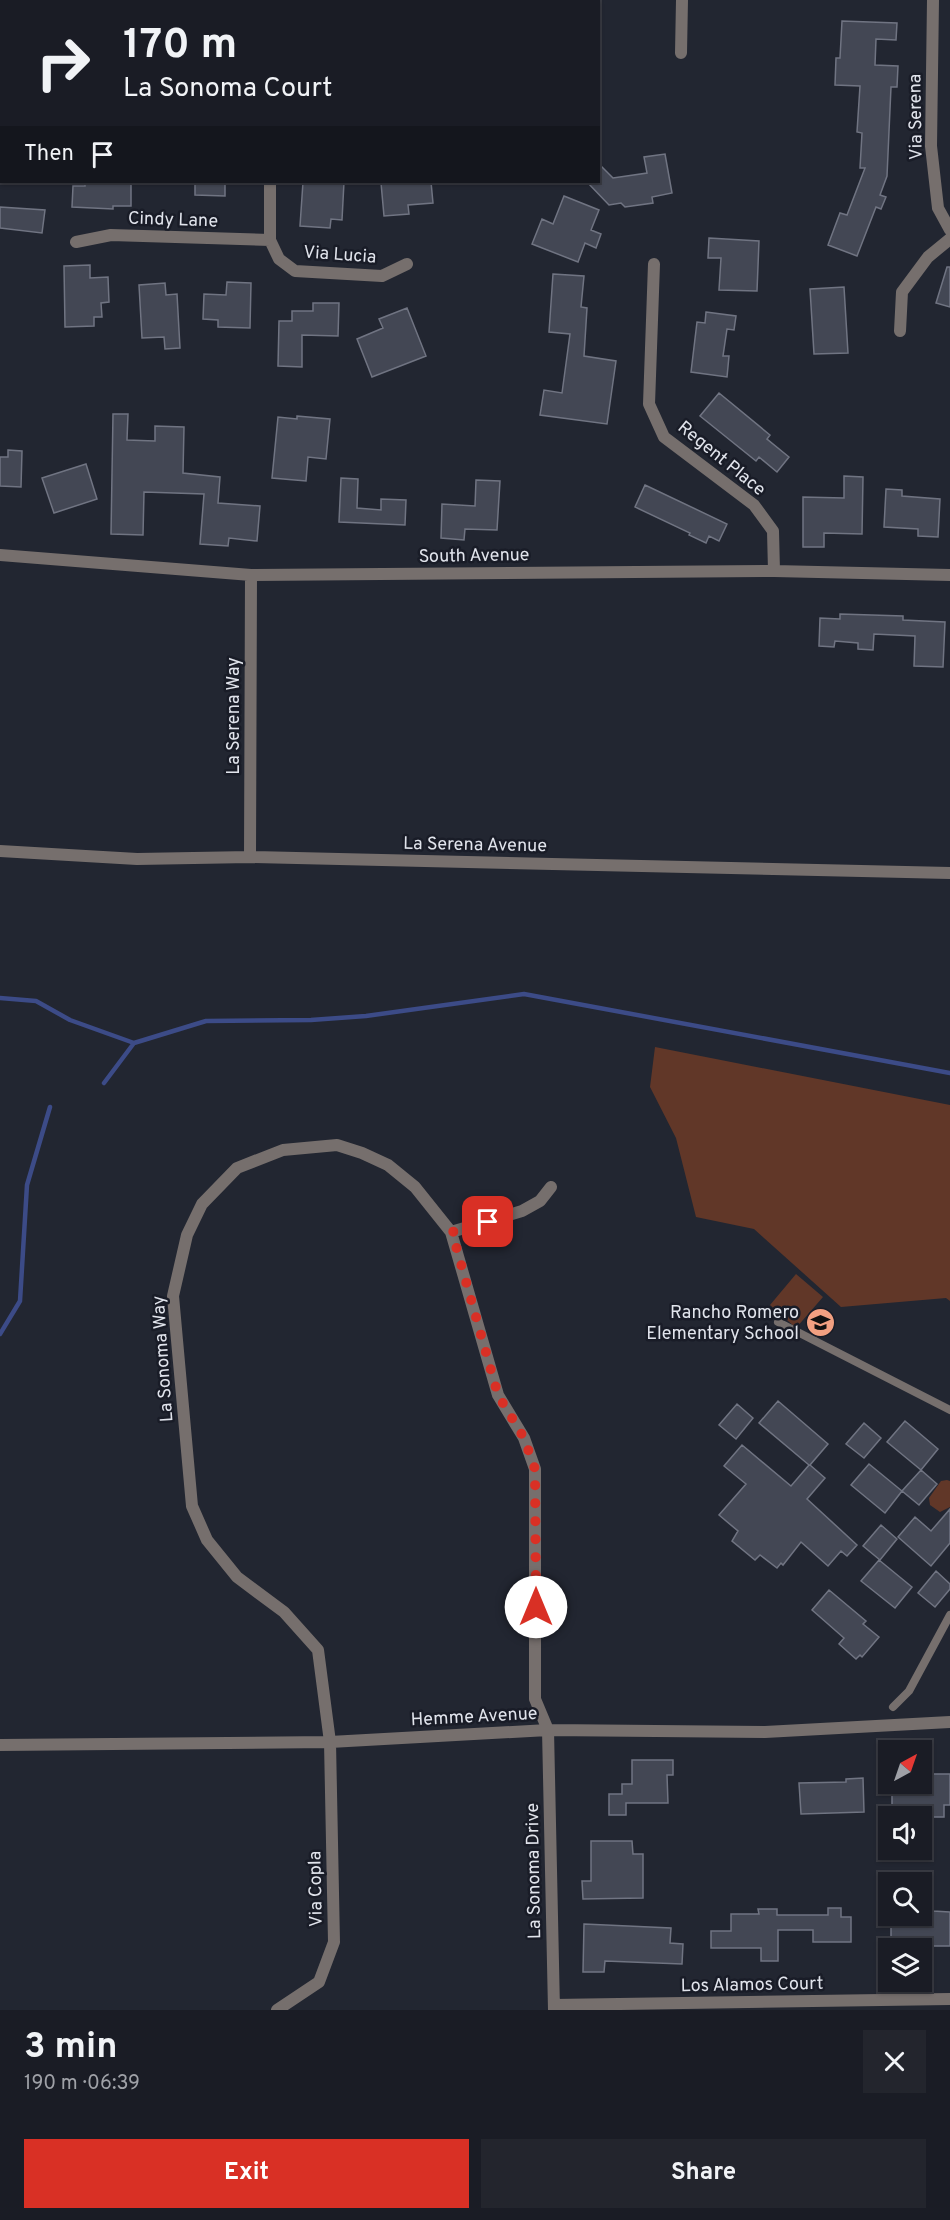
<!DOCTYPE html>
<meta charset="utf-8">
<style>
body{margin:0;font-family:Overpass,sans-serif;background:#23252d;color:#f1f3f6;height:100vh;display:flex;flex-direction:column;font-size:22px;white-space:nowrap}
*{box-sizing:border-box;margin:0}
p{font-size:20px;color:#9fa1a7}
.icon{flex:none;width:33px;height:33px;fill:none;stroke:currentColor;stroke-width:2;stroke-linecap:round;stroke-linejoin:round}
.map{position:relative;height:2010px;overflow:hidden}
.sheet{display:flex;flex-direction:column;background:#1a1c25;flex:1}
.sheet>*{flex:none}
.top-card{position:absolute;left:0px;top:0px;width:600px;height:183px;box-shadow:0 2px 4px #0004,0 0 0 2px #383a42;background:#1a1c25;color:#f1f3f6;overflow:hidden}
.needle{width:39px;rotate:40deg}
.tools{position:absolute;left:878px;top:1740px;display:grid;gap:12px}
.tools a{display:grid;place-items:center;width:54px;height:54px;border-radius:0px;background:#1a1c25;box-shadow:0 2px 4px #0004,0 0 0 2px #383a42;font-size:30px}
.pin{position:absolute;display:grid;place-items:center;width:51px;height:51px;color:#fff;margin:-26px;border-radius:12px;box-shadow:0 3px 9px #0006}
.me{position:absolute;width:66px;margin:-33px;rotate:0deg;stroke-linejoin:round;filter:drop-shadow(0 0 4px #0008)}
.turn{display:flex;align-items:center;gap:21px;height:126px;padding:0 24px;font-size:27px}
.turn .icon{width:78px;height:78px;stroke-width:2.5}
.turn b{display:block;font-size:42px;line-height:51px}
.then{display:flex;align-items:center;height:57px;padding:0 24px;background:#0003;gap:12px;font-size:22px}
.round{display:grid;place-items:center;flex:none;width:63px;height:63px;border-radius:0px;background:#23252d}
.overview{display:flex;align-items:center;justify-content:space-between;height:102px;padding:0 24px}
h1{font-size:36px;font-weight:700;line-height:45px}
.button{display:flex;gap:12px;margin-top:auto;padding:12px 24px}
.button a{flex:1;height:69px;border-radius:0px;background:#d93025;color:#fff;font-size:24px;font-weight:700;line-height:69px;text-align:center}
.button a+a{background:#23252d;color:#f1f3f6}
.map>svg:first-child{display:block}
.green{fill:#613728}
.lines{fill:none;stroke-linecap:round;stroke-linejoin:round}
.stream{stroke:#3c4b87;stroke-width:4.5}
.building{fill:#434754;stroke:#707482;stroke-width:1.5}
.lane{stroke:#766f6d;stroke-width:8}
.street{stroke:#766f6d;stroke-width:12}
.route{stroke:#d93025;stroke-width:10;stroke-dasharray:0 18}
.labels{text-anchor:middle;stroke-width:5;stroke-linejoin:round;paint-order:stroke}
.street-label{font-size:18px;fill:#e1e4ec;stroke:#191c27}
.poi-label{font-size:18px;fill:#e1e4ec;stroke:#191c27;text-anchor:end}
</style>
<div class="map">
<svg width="950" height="2010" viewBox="0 0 950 2010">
<rect width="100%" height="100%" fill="#222631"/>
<path class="green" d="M 655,1047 L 950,1105 L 950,1301 L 946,1298 L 841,1307 L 754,1229 L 696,1217 L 676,1138 L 650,1087 Z
M 796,1274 L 823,1297 L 796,1328 L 770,1305 Z
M 947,1480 L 950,1481 L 950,1507 L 940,1512 L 930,1505 L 929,1498 L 941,1481 Z"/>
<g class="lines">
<path class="stream" d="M 0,998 L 36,1001 L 70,1020 L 134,1043
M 104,1083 L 134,1043 L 206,1021 L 311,1020 L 366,1016 L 524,994 L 950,1073
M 0,1334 L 20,1301 L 27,1185 L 50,1107"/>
</g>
<path class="building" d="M 842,21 L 897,23 L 896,40 L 876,39 L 875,65 L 898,66 L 897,87 L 891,87 L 887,176 L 880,195 L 886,197 L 881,209 L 876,207 L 857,256 L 828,245 L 840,213 L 847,215 L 865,168 L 860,168 L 862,133 L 857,132 L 860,86 L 835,85 L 836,58 L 840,58 Z
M 665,154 L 672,193 L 652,197 L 653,203 L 625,207 L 621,203 L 609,205 L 587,182 L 598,182 L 598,163 L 613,178 L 647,173 L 644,157 Z
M 85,182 L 131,182 L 131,206 L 113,206 L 113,209 L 72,207 L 73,186 L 85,186 Z
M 195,182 L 225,182 L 225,196 L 195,195 Z
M 303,182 L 344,182 L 342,220 L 331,219 L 330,228 L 300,226 Z
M 395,182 L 431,182 L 433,203 L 408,205 L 409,214 L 384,216 L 381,183 Z
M 564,196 L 599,210 L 591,230 L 601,234 L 596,248 L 585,243 L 578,262 L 532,244 L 542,219 L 553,224 Z
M 0,207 L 45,210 L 42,233 L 0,228 Z
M 709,238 L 759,241 L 757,291 L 719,290 L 721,258 L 708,258 Z
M 90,265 L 90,278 L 108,277 L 109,302 L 101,303 L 102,317 L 94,317 L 94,326 L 65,327 L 64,266 Z
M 947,267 L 950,267 L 950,307 L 936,303 Z
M 553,274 L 584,276 L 581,307 L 587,308 L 584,356 L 616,361 L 607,424 L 540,415 L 544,390 L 562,393 L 570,334 L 549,332 Z
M 227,282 L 251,283 L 250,328 L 218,327 L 218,320 L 203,319 L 204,294 L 226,295 Z
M 165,283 L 166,295 L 177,294 L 180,348 L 165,349 L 164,337 L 142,338 L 139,285 Z
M 844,287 L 848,353 L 814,354 L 810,289 Z
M 313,303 L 339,303 L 338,336 L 302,335 L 302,367 L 278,366 L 279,321 L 292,321 L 292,311 L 313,311 Z
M 407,308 L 426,356 L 372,377 L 357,339 L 383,328 L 379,319 Z
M 706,312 L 736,316 L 734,330 L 727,329 L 723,356 L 729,356 L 727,377 L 691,372 L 697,322 L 705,323 Z
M 719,393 L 770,435 L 767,439 L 789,457 L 777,472 L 759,457 L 756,461 L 700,416 Z
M 113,414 L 128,414 L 127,440 L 155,441 L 155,426 L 184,427 L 183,473 L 220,477 L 218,503 L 260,506 L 257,541 L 229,538 L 228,546 L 200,544 L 204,494 L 144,492 L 143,535 L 111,534 Z
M 297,416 L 330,419 L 326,459 L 308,457 L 306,481 L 272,478 L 278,417 L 297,419 Z
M 8,450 L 22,451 L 21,487 L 0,486 L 0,457 L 8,457 Z
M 86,464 L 97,499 L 54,513 L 42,478 Z
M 844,476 L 863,477 L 862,534 L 824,533 L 824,547 L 803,547 L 803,497 L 844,498 Z
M 341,478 L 358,479 L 357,508 L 381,510 L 381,499 L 406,500 L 405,525 L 339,522 Z
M 476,480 L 500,481 L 497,530 L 465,529 L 464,540 L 441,538 L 442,504 L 475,506 Z
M 645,485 L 727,524 L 719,541 L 709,536 L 706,543 L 689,535 L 690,533 L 635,507 Z
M 886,489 L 902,490 L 902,496 L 940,499 L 938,537 L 918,536 L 918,529 L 884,527 Z
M 840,614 L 903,616 L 903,620 L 945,622 L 943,667 L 914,666 L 915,636 L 874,634 L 873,650 L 858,649 L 858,643 L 835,641 L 834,647 L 819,646 L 820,618 L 840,619 Z
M 778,1401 L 828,1444 L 810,1465 L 825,1478 L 807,1499 L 857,1545 L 847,1556 L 841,1551 L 828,1566 L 801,1542 L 783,1565 L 781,1563 L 777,1568 L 760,1555 L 755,1560 L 732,1541 L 738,1531 L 719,1515 L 746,1484 L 724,1466 L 742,1445 L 791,1486 L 809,1465 L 759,1423 Z
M 737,1404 L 753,1418 L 736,1439 L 719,1425 Z
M 905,1421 L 938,1449 L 921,1470 L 887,1442 Z
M 864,1423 L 881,1438 L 864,1458 L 846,1444 Z
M 869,1464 L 902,1491 L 885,1513 L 851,1485 Z
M 921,1470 L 937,1484 L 919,1505 L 902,1491 Z
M 950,1509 L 950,1543 L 931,1566 L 898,1537 L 915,1517 L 931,1531 Z
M 881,1525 L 897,1539 L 880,1560 L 863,1546 Z
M 879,1560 L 912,1587 L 895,1608 L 861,1581 Z
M 936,1571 L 950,1584 L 950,1589 L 935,1607 L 918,1593 Z
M 829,1590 L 866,1621 L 863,1624 L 879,1637 L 862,1657 L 860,1655 L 856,1659 L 839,1644 L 844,1638 L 812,1610 Z
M 632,1760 L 673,1760 L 673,1775 L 667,1775 L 668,1803 L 626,1803 L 626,1815 L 609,1815 L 609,1794 L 622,1794 L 622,1784 L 632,1784 Z
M 924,1774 L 950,1774 L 950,1805 L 944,1805 L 944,1817 L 925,1817 L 925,1808 L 892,1808 L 892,1789 L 924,1789 Z
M 863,1778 L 864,1812 L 801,1814 L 799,1783 L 846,1782 L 846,1779 Z
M 591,1841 L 632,1841 L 633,1854 L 643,1854 L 643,1898 L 583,1899 L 582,1881 L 591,1881 Z
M 828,1908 L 841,1908 L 841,1917 L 851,1917 L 851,1942 L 813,1942 L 813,1930 L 778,1930 L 778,1961 L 761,1961 L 761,1948 L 711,1948 L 711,1931 L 731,1931 L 731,1914 L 759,1914 L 758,1909 L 777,1909 L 777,1915 L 828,1915 Z
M 921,1908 L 933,1908 L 933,1911 L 950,1912 L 950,1946 L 891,1946 L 891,1916 L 921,1916 Z
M 584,1924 L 671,1928 L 670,1943 L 683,1944 L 682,1964 L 605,1961 L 604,1972 L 583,1972 Z"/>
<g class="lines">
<path class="lane" d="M 778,1322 L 950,1410
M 893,1707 L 909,1691 L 950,1615"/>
<path class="street" d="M 440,0 L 440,2
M 933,0 L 931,146 L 938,208 L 950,230
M 271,2 L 271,0
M 681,53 L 682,0
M 270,182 L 270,240 L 279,259 L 295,271 L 382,276 L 407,264
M 76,242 L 111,235 L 270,240
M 654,264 L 649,404 L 664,437 L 754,505 L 773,531 L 774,571
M 900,331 L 902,292 L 928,257 L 950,239
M 0,555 L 251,575 L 774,571 L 950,575
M 0,851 L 137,859 L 250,857 L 950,873
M 250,857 L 251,575
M 451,1232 L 522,1211 L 540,1201 L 551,1187
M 0,1745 L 330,1742 L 548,1730 L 765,1732 L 950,1722
M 554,2005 L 950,1999
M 277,2010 L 319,1982 L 334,1942 L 330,1742 L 318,1650 L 284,1612 L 237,1577 L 207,1540 L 192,1506 L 173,1296 L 187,1235 L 202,1204 L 237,1168 L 283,1150 L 337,1145 L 362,1153 L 388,1165 L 415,1187 L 451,1232 L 498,1395 L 524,1438 L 535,1469 L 535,1699 L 548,1730 L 554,2010"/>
</g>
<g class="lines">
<path class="route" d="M 488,1222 L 452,1232 L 498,1395 L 524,1438 L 535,1469 L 536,1607"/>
</g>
<defs>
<symbol id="school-disc" viewBox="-11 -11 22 22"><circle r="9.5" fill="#f2a081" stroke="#191c27"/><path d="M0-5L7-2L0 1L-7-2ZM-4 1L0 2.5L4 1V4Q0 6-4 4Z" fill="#111"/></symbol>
</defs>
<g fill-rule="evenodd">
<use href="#school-disc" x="804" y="1306" width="33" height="33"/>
</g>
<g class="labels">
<g class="street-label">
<text transform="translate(915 117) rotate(-91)" y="6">Via Serena</text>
<text transform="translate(173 219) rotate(2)" y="6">Cindy Lane</text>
<text transform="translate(340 254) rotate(4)" y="6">Via Lucia</text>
<text transform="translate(722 458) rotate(39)" y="6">Regent Place</text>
<text transform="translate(474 555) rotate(-1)" y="6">South Avenue</text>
<text transform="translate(233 716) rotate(-90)" y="6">La Serena Way</text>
<text transform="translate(475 844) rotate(1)" y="6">La Serena Avenue</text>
<text transform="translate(162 1359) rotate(-94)" y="6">La Sonoma Way</text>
<text transform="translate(474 1716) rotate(-3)" y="6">Hemme Avenue</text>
<text transform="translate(533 1871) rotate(-91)" y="6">La Sonoma Drive</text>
<text transform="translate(315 1889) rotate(-91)" y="6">Via Copla</text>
<text transform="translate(752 1984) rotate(-1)" y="6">Los Alamos Court</text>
</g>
<g class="poi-label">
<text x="799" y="1318">Rancho Romero<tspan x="799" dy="21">Elementary School</tspan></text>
</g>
</g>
</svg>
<div class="tools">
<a><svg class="needle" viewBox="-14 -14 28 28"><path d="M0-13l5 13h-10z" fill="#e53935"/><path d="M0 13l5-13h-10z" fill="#9fa1a7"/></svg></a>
<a><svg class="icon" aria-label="sound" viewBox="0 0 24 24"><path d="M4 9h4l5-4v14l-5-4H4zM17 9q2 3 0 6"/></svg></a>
<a><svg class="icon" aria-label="search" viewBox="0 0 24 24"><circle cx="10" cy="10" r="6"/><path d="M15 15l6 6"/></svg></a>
<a><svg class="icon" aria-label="layers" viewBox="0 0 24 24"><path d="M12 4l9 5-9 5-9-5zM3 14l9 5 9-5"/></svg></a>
</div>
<div class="pin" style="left:488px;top:1222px;background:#d93025"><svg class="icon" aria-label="arrive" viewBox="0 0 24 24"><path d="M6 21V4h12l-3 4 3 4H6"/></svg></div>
<svg class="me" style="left:536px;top:1607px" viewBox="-20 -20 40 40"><circle r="19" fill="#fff"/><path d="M0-13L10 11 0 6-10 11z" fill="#d93025"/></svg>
<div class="top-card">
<div class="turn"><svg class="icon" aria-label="right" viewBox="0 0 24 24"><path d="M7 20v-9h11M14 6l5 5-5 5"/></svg><div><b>170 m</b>La Sonoma Court</div></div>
<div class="then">Then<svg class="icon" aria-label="arrive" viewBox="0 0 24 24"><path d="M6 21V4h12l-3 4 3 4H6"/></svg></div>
</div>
</div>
<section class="sheet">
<div class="overview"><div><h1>3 min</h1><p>190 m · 06:39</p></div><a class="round"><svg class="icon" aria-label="close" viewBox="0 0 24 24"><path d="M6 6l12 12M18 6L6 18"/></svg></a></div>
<div class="button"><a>Exit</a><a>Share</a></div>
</section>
